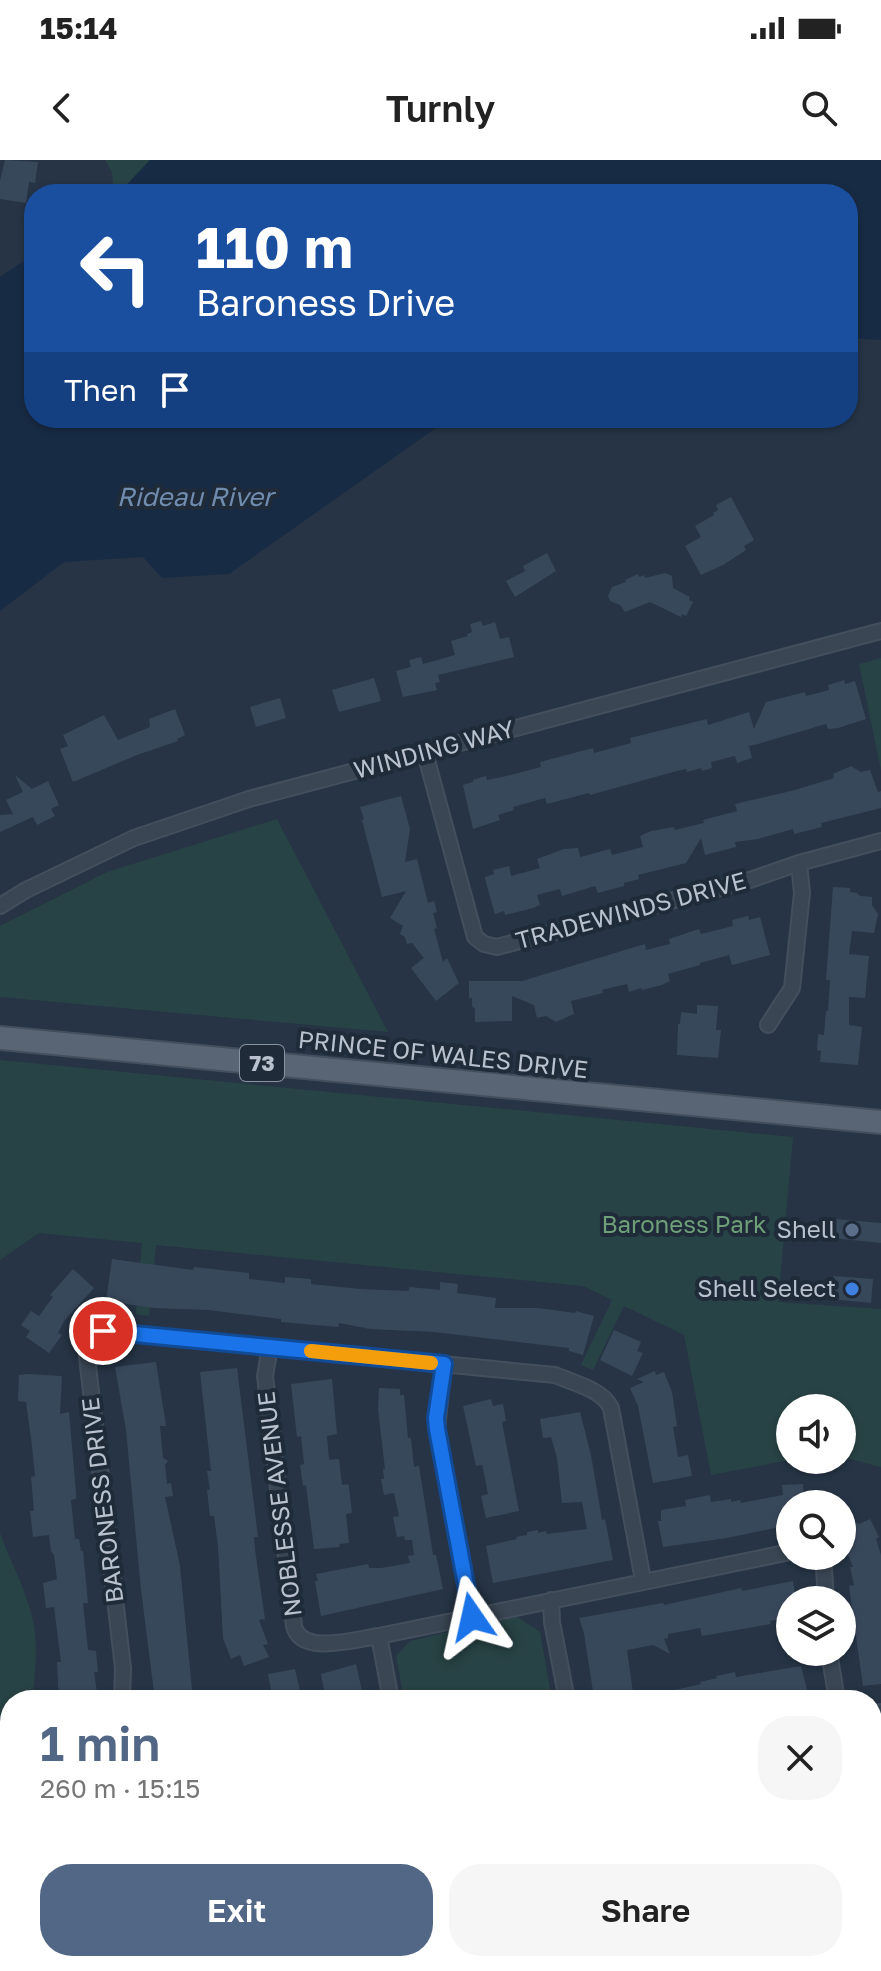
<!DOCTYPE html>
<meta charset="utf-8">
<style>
body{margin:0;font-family:"Golos Text",sans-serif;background:#f6f6f6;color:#222;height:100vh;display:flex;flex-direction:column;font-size:30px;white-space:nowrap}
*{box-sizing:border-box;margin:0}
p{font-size:26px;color:#767676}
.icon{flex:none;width:44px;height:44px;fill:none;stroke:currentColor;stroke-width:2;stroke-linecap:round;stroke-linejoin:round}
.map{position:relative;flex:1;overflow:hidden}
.side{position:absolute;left:0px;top:1530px;width:882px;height:282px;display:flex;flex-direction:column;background:#fff;border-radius:32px 32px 0 0;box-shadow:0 2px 6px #0004}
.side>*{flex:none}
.hud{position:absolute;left:24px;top:24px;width:834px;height:244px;border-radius:32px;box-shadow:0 2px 6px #0004;background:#1a4fa0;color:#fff;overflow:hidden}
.controls{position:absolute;left:776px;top:1234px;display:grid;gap:16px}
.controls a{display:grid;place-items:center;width:80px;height:80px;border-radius:50%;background:#fff;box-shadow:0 2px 6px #0004;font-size:40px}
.pin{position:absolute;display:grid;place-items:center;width:68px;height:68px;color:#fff;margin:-34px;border:4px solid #fff;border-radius:50%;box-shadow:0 2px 8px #0007}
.me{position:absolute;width:88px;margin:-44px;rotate:349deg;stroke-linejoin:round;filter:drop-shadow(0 0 6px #0008)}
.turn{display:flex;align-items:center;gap:28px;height:168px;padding:0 40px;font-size:36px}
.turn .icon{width:104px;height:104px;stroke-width:2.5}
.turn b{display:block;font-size:56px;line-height:68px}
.then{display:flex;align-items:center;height:76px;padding:0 40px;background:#0003;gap:16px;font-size:30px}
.round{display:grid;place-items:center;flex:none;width:84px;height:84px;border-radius:32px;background:#f6f6f6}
.head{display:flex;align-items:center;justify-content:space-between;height:136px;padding:0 40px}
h1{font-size:48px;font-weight:600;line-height:60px;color:#526785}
.cta{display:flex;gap:16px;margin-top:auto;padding:16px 40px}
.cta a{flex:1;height:92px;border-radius:32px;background:#526785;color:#fff;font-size:32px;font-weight:600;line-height:92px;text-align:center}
.cta a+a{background:#f6f6f6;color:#222}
.status{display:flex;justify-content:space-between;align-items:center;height:56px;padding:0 40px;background:#fff;direction:ltr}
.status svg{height:22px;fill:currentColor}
header{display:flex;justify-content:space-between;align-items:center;height:104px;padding:0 40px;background:#fff;font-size:36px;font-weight:600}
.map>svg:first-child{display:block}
.green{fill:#284345}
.water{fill:#182b44}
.building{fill:#38485b}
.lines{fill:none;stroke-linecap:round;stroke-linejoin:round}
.street-casing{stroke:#444f5d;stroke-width:18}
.primary-casing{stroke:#444f5d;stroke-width:26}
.street{stroke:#3a4654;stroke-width:14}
.primary{stroke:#596574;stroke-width:22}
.route-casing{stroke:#114b97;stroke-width:20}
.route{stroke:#1a73e8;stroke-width:14}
.slow{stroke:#f59e0b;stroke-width:14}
.service-dot{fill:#5c6f8a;stroke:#1f2b39;stroke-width:3}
.shop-dot{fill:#3f7fe0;stroke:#1f2b39;stroke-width:3}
.labels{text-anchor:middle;stroke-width:8;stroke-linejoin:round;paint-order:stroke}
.shield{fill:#1f2b39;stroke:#8a94a1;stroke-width:2}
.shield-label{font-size:22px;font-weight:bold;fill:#b8c1cd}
.street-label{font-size:24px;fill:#b8c1cd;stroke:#1f2b39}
.park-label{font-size:24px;fill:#6e9f78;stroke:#1f2b39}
.poi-label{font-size:24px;fill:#b8c1cd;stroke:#1f2b39;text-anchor:end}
.water-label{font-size:26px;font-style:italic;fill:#708cae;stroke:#1f2b39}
</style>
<div class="status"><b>15:14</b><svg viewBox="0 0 49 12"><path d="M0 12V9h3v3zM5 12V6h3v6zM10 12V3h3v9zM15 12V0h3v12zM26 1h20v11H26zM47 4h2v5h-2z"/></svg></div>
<header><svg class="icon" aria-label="back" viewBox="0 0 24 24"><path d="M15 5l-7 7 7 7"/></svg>Turnly<svg class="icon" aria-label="search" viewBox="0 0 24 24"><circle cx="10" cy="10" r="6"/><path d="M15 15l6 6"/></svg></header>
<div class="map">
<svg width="881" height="1811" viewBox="0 0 881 1811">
<rect width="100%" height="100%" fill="#263445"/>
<path class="green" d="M 105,0 L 150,0 L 118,34 L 114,34 L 112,12 Z
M 881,498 L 881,610 L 859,504 Z
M 277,659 L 388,872 L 0,837 L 0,766 L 107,712 Z
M 0,900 L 793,977 L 778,1142 L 881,1149 L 881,1307 L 842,1297 L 842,1248 L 790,1248 L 790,1300 L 711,1315 L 684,1175 L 624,1146 L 593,1210 L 581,1205 L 612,1140 L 583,1126 L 156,1085 L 149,1156 L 136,1154 L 142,1083 L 39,1073 L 0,1100 Z
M 0,1373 C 10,1401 25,1427 32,1457 C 39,1481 35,1515 32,1540 L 10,1540 L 10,1598 L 6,1603 L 0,1630 Z
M 516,1456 L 540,1472 L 552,1540 L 404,1540 L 396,1496 L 410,1481 Z"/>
<path class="water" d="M 150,0 L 881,0 L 881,180 L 848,178 L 848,34 L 118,34 Z
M 34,94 L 34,258 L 450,258 L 229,414 L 162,418 L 143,397 L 64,402 L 0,451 L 0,117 Z"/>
<path class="building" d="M 5,0 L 38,2 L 35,23 L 29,22 L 26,43 L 0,39 L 0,21 Z
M 731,337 L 754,380 L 744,386 L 746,390 L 723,405 L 701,415 L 685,386 L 701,377 L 695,366 L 714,355 L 713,353 L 718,350 L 716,345 Z
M 547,393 L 556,411 L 515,437 L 506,421 L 525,411 L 523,406 Z
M 665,413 L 672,416 L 673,428 L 690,437 L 689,440 L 693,442 L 686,456 L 682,454 L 681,457 L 650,442 L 625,452 L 620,445 L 610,441 L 608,436 L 612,427 L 626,422 L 625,420 L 638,414 L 639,417 L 644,415 L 645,418 Z
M 481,461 L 483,466 L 495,462 L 500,479 L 509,477 L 514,497 L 438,515 L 440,522 L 435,523 L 437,530 L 403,537 L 396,511 L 411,507 L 409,500 L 421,497 L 423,504 L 455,495 L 451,481 L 468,476 L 467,474 L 472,472 L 470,464 Z
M 374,518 L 381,541 L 339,552 L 332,530 Z
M 844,520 L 845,524 L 855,521 L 866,559 L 838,568 L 828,569 L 826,564 L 758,584 L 749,586 L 752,598 L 737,603 L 735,596 L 711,602 L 712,608 L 702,611 L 701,608 L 687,612 L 686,609 L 677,611 L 590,635 L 589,633 L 547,644 L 545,638 L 513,647 L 514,650 L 498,655 L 500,660 L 473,669 L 463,625 L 473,622 L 473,620 L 486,616 L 487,620 L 511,615 L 541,607 L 540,602 L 593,588 L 594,593 L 631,583 L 630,578 L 707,559 L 708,565 L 749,552 L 754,569 L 766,542 L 805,532 L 806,536 L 829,530 L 828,525 Z
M 280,538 L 286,558 L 256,567 L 250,547 Z
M 175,549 L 185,575 L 177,579 L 178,581 L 137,595 L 73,622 L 60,589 L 68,586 L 63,575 L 104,555 L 118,580 L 150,567 L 149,559 Z
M 851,606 L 861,612 L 870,610 L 878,632 L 881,631 L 881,648 L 821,663 L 822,667 L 794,674 L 793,669 L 758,679 L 735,682 L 736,687 L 705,695 L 701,678 L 686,703 L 638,715 L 639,719 L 624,723 L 624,726 L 598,733 L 595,726 L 562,736 L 560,729 L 537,735 L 540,745 L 533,748 L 505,755 L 504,751 L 495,754 L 494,751 L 485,719 L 485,717 L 494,714 L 493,710 L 509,706 L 511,716 L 540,708 L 537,699 L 564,689 L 578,688 L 580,697 L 610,689 L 612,695 L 643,687 L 640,676 L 651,671 L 674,667 L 675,670 L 704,663 L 703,660 L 737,651 L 735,644 L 795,630 L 834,618 L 833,614 Z
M 15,615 L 32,629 L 48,621 L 59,645 L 51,649 L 55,656 L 37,665 L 33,657 L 0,672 L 0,655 L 13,654 L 6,640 L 23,632 Z
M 401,636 L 410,669 L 405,702 L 417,699 L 428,743 L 434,741 L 437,752 L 433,753 L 437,768 L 434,769 L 443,802 L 447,798 L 459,823 L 436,841 L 411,808 L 424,798 L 412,783 L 407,784 L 405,777 L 400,774 L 403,766 L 390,758 L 406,731 L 382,737 L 362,660 L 364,659 L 360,647 Z
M 833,727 L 850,728 L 850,732 L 857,733 L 860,736 L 872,737 L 872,745 L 878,754 L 874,773 L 852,771 L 849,794 L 869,796 L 865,838 L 849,837 L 849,865 L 862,867 L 858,905 L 820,902 L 821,891 L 817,890 L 818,874 L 824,875 L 826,851 L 828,851 L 830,820 L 826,820 Z
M 748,756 L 749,760 L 760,757 L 770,795 L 732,805 L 729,795 L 700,803 L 700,805 L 668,814 L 670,821 L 662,825 L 642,830 L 641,828 L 629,832 L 627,824 L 602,830 L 603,833 L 571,841 L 574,854 L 556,862 L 546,856 L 537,858 L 534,845 L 512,836 L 512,861 L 475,862 L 475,849 L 472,846 L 472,838 L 469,838 L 469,821 L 522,821 L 645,784 L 646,790 L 670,784 L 669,779 L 699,769 L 701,774 L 733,766 L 732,760 Z
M 697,845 L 718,846 L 716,870 L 721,870 L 718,898 L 677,895 L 678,864 L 680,864 L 681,852 L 697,854 Z
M 824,1058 L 881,1063 L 881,1083 L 822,1077 Z
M 112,1099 L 193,1110 L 194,1107 L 249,1113 L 249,1119 L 285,1123 L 285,1117 L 311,1119 L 311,1124 L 360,1129 L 408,1131 L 410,1127 L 440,1130 L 440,1122 L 458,1124 L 457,1133 L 496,1138 L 495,1148 L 538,1148 L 575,1153 L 576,1151 L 594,1156 L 583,1195 L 569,1191 L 569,1188 L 434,1172 L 370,1169 L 339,1163 L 338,1167 L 281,1162 L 281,1159 L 208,1150 L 154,1148 L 106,1141 Z
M 73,1109 L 94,1128 L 64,1161 L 58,1173 L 62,1175 L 49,1193 L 26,1177 L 30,1171 L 21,1165 L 31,1151 L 39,1156 L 53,1137 L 50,1135 Z
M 833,1116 L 873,1119 L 871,1143 L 831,1139 Z
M 614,1170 L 641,1182 L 637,1191 L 643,1193 L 632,1216 L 600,1200 Z
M 156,1202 L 166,1266 L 160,1266 L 163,1298 L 168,1301 L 165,1305 L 167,1324 L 171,1323 L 173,1336 L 165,1337 L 180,1406 L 193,1540 L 155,1540 L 141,1430 L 126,1270 L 115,1207 Z
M 237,1208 L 258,1377 L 254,1377 L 255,1390 L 265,1459 L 259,1460 L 268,1484 L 263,1485 L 269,1497 L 244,1506 L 240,1495 L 231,1499 L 223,1478 L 218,1386 L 214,1356 L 210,1356 L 207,1330 L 210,1329 L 207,1311 L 211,1311 L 200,1212 Z
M 655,1211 L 656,1215 L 664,1212 L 672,1232 L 677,1266 L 673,1267 L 678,1297 L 688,1295 L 692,1316 L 653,1323 L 638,1246 L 630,1228 L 644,1222 L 637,1219 Z
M 27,1214 L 62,1216 L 60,1254 L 69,1252 L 76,1332 L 76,1339 L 71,1340 L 75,1379 L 79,1379 L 81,1391 L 83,1391 L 88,1443 L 83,1443 L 88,1490 L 96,1491 L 98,1512 L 94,1512 L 98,1540 L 59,1540 L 57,1502 L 61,1502 L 54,1447 L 46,1448 L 43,1423 L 57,1419 L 54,1395 L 51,1391 L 49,1375 L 33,1377 L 30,1351 L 34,1351 L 31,1317 L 35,1316 L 32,1286 L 26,1242 L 18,1241 L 19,1215 Z
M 332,1219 L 337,1274 L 327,1276 L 329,1300 L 339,1299 L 342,1325 L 348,1324 L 349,1327 L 352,1353 L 346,1354 L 349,1383 L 339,1384 L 340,1387 L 314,1389 L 306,1325 L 303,1326 L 300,1305 L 304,1304 L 301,1276 L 297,1277 L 291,1224 Z
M 379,1228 L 400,1229 L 400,1235 L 404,1235 L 408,1278 L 411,1278 L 414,1307 L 419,1306 L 433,1395 L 436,1395 L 443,1429 L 321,1456 L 315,1421 L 318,1421 L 316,1414 L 368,1404 L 369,1408 L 381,1408 L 410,1403 L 408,1396 L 414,1395 L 412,1380 L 405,1380 L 404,1376 L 397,1377 L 393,1357 L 399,1356 L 394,1333 L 384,1335 L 381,1319 L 384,1319 L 383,1309 L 385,1309 L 378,1249 Z
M 491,1239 L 493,1246 L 503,1244 L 506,1261 L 502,1262 L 519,1351 L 486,1358 L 481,1336 L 488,1334 L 485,1318 L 482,1305 L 476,1306 L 463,1246 Z
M 580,1252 L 591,1295 L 602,1360 L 605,1359 L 613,1400 L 493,1423 L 486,1386 L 517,1379 L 516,1377 L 527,1375 L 527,1372 L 538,1370 L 538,1373 L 546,1371 L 547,1374 L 587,1369 L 582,1342 L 562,1343 L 557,1298 L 551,1277 L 543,1278 L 540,1259 Z
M 803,1324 L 804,1344 L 790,1344 L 790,1365 L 727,1378 L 663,1387 L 658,1361 L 661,1361 L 661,1350 L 686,1346 L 685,1340 L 710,1335 L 711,1342 L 731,1339 L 731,1342 L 740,1340 L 741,1343 L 783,1335 L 782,1325 Z
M 842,1355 L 859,1364 L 870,1359 L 879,1377 L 876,1379 L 881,1395 L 881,1524 L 863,1526 L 849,1426 L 854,1425 L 850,1407 L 853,1407 L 842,1380 Z
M 793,1421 L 796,1440 L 790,1440 L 790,1457 L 770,1461 L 771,1464 L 702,1476 L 700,1468 L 668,1474 L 668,1478 L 664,1479 L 670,1494 L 653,1485 L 627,1490 L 633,1533 L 623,1535 L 624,1540 L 594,1538 L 584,1473 L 579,1458 L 663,1443 L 664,1445 L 741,1428 L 742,1431 Z
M 356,1504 L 364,1540 L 326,1540 L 321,1514 Z
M 801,1506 L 808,1534 L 800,1535 L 801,1538 L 654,1540 L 654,1535 L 701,1524 L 700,1522 L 717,1518 L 716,1516 L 735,1512 L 736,1517 Z
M 295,1509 L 302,1540 L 273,1540 L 268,1514 Z"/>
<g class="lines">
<defs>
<path id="street" d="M 425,593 L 475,777 L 484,784 L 497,787 L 750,720 L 799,703 L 881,681
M 0,746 L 26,730 L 134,678 L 249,639 L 881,471
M 768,865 L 792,828 L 802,733 L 799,703
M 270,1187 L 265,1216 L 294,1466 C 301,1496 356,1479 379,1476 L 790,1392
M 444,1204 L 437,1269 L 472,1457
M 816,1396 L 821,1399 L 824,1409 L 826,1440
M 551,1440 L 552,1462 L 567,1540
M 379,1476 L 391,1540
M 829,1492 L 837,1540
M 122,1540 L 123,1508 L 87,1197 C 89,1183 90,1177 103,1171 L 555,1215 C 573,1223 602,1229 611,1248 L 643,1420
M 872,1554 L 881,1552
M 872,1733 L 881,1732
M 441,1802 L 443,1811
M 618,1802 L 620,1811
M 795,1802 L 797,1811
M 6,1811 L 11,1802
M 467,1811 L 513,1802"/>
<path id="primary" d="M 0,878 L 881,962"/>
</defs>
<use href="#street" class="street-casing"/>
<use href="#primary" class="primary-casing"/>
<use href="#street" class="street"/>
<use href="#primary" class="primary"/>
</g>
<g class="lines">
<defs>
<path id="route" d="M 103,1171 L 444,1204 L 436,1258 L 437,1269 L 472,1457"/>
</defs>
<use href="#route" class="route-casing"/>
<use href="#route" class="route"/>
<path class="slow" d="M 311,1191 L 431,1203"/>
</g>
<circle class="service-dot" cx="852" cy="1070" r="8"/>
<circle class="shop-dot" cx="852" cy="1129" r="8"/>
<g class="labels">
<rect class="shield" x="240" y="885" width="44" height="36" rx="6"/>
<g class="shield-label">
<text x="262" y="911">73</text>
</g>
<g class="street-label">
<text transform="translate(434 590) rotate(-15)" y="8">WINDING WAY</text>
<text transform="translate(631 751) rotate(-15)" y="8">TRADEWINDS DRIVE</text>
<text transform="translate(443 895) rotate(6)" y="8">PRINCE OF WALES DRIVE</text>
<text transform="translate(103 1340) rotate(-97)" y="8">BARONESS DRIVE</text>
<text transform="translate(280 1344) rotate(-97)" y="8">NOBLESSE AVENUE</text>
</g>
<g class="park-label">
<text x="684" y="1073">Baroness Park</text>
</g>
<g class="poi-label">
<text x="836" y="1078">Shell</text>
<text x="836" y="1137">Shell Select</text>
</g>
<g class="water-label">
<text x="195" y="346">Rideau River</text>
</g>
</g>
</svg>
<div class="controls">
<a><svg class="icon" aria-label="sound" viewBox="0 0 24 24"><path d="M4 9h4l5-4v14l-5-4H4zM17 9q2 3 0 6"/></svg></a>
<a><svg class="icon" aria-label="search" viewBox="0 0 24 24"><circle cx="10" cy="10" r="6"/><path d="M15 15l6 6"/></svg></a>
<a><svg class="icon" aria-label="layers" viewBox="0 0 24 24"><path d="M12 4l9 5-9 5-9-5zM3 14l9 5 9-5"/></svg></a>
</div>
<div class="pin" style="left:103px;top:1171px;background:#d93025"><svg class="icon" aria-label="arrive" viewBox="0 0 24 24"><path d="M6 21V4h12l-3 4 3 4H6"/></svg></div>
<svg class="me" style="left:472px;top:1457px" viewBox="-20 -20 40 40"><path d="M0-17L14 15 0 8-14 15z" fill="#1a73e8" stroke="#fff" stroke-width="4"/></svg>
<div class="hud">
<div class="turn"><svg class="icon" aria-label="left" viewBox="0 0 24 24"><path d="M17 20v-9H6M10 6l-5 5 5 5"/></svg><div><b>110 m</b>Baroness Drive</div></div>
<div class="then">Then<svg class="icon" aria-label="arrive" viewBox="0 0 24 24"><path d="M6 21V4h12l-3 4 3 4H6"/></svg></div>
</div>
<section class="side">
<div class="head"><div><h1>1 min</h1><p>260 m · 15:15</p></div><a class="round"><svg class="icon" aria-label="close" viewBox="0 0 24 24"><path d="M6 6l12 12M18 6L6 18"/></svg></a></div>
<div class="cta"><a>Exit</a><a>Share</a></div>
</section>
</div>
